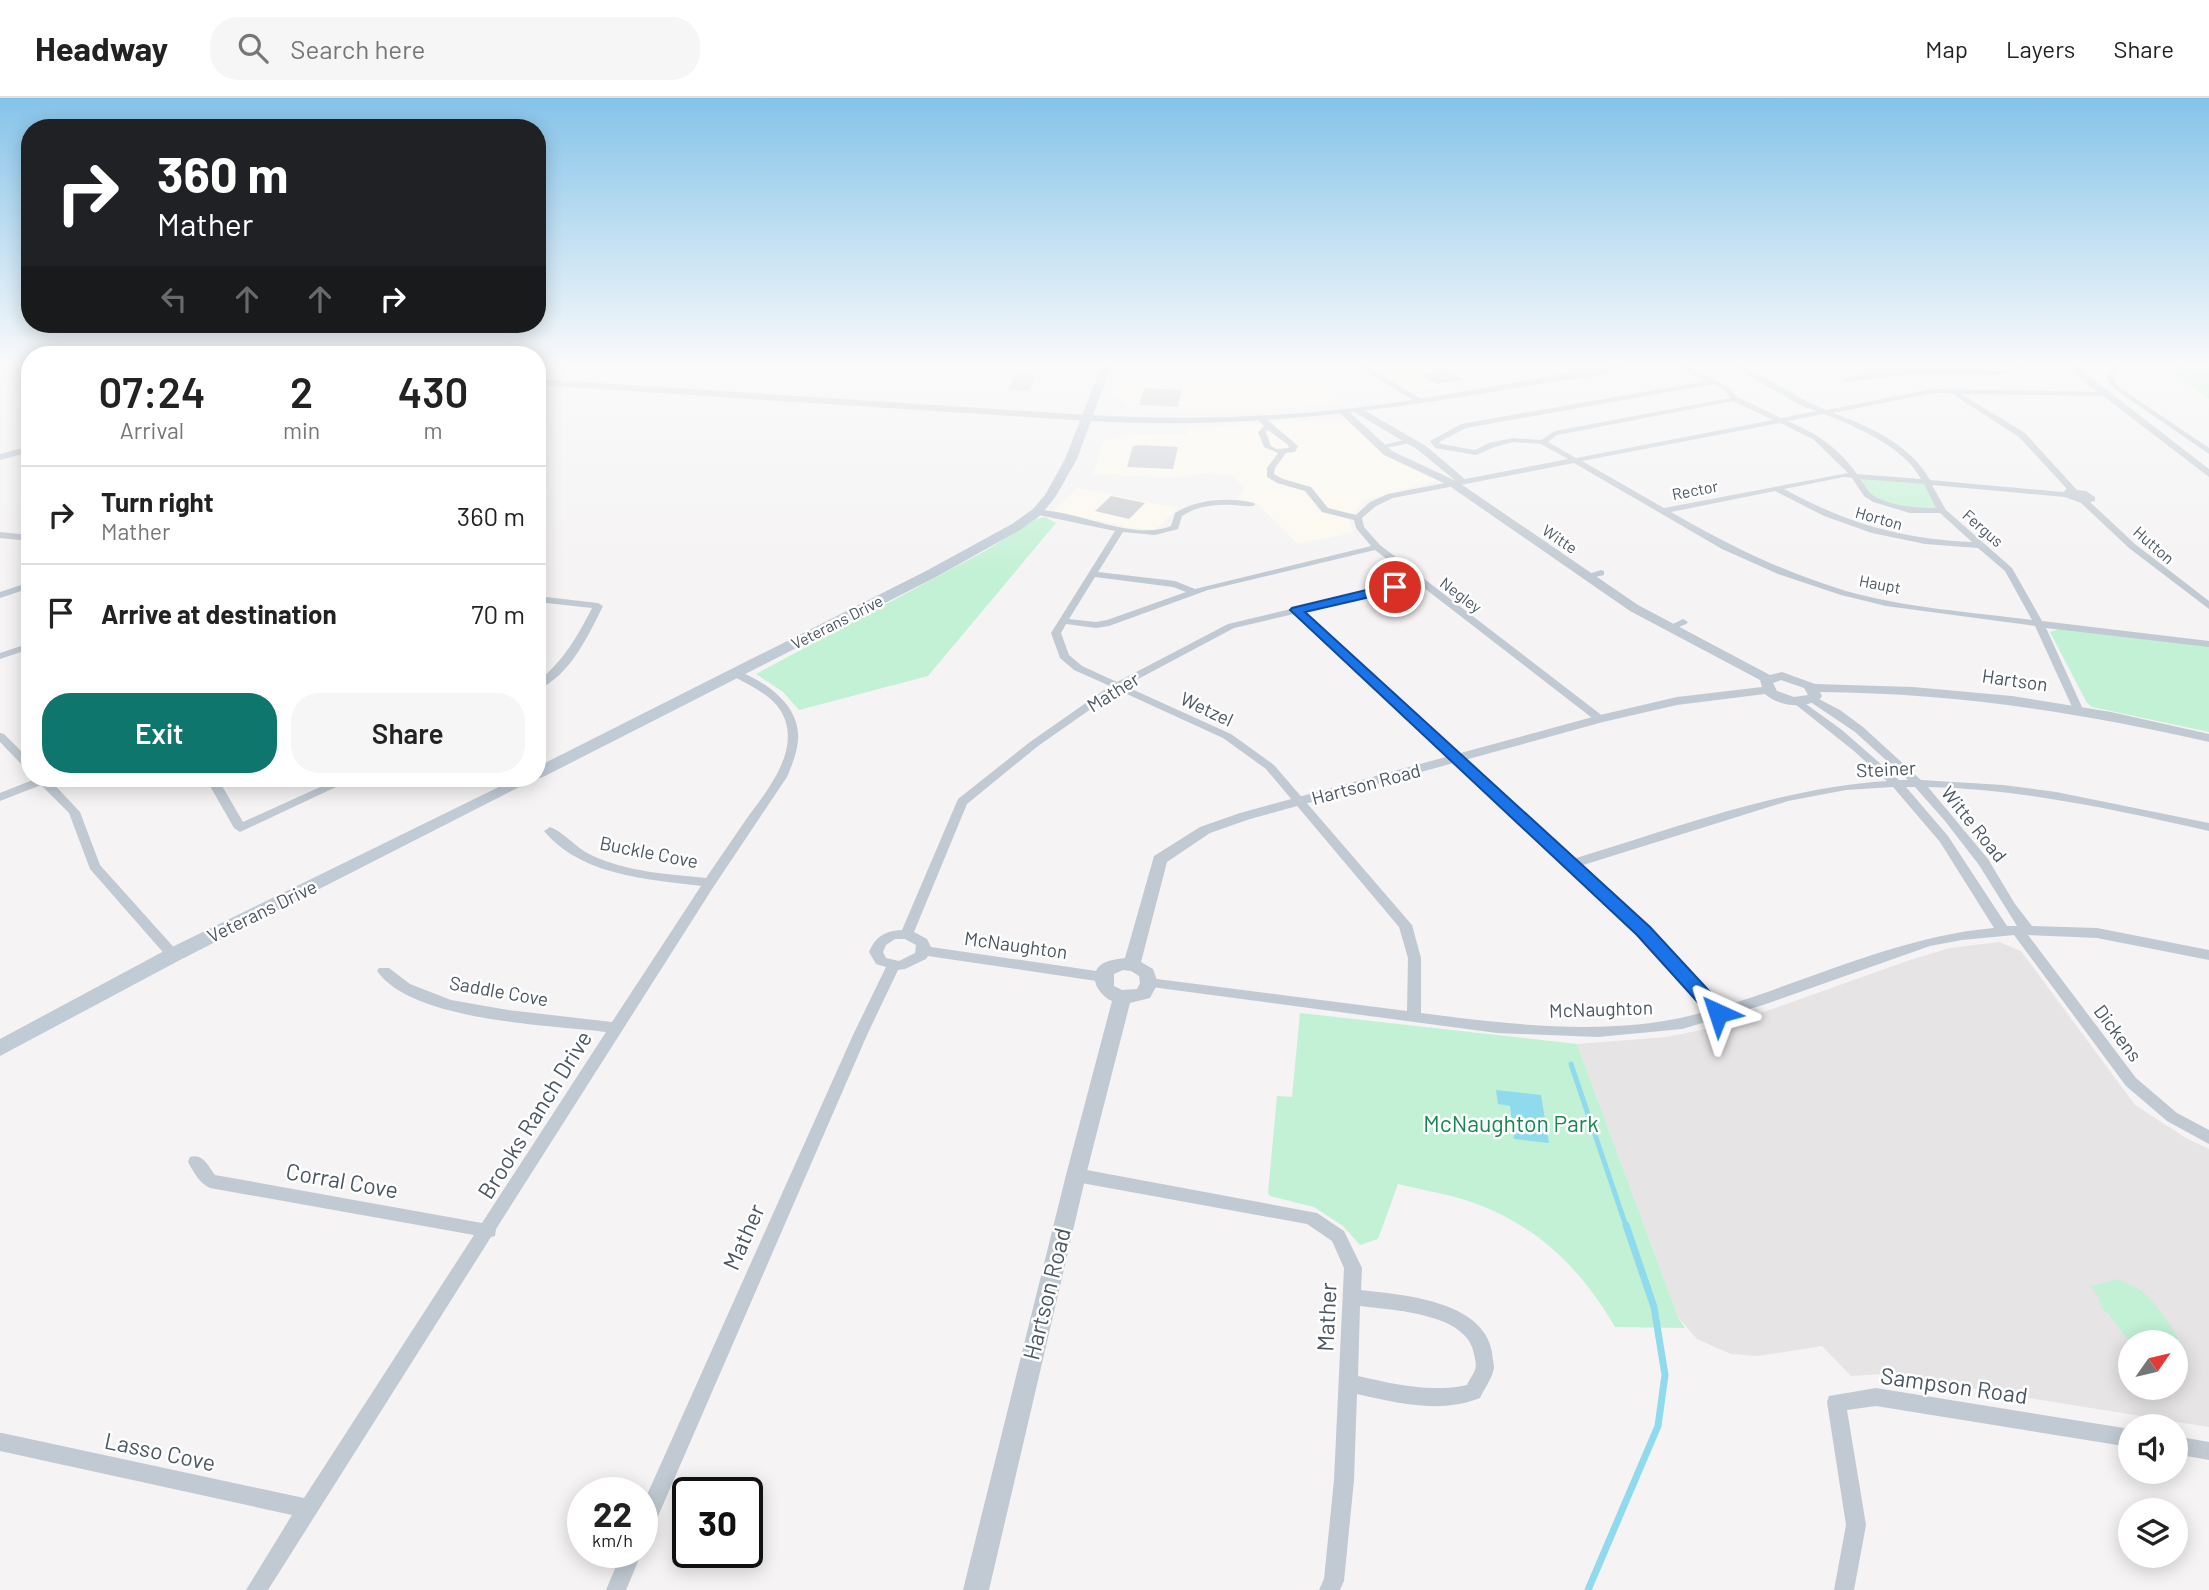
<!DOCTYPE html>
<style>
body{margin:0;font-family:Barlow,sans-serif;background:#f6f6f6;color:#222;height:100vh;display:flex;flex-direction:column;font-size:26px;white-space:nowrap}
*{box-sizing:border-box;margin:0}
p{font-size:23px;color:#767676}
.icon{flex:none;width:38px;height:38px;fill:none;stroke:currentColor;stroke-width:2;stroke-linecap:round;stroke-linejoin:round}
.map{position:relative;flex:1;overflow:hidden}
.side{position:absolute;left:21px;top:248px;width:525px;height:441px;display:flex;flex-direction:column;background:#fff;border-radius:28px;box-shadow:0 4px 18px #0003}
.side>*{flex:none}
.top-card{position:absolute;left:21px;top:21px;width:525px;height:214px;border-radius:28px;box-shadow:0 4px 18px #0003;background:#202124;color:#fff;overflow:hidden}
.needle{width:46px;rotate:56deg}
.buttons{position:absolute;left:2118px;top:1232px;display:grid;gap:14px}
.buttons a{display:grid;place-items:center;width:70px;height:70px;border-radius:50%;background:#fff;box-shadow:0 4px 18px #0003;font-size:35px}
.speed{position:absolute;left:567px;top:1379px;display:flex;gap:14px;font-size:35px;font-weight:700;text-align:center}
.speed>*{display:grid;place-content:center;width:91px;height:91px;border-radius:50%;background:#fff;box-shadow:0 4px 18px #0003;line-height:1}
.speed small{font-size:18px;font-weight:400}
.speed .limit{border:4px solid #111;border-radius:10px;background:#fff;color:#111}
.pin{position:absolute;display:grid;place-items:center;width:60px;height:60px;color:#fff;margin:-30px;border:4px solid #fff;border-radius:50%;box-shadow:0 2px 7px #0007}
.me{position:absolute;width:77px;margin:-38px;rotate:318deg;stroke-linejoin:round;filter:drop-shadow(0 0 5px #0008)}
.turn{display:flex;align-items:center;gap:24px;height:147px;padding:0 21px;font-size:32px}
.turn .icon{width:91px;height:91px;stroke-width:2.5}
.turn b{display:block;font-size:49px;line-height:60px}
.lanes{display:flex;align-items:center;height:66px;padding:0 21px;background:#0003;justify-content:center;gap:35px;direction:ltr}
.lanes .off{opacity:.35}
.eta{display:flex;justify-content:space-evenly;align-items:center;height:119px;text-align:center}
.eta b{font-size:42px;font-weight:600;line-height:49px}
.cta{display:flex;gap:14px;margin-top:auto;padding:14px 21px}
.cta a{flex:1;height:80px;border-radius:28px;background:#0f766e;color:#fff;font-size:28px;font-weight:600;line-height:80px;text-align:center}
.cta a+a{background:#f6f6f6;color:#222}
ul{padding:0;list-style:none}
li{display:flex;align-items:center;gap:21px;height:98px;padding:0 21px;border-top:2px solid #e0e0e0}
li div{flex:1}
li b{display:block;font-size:26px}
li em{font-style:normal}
header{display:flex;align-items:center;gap:42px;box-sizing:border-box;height:98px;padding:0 35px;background:#fff;border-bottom:2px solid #e0e0e0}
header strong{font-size:33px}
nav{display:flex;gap:38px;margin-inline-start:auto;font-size:24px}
.search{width:490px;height:63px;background:#f6f6f6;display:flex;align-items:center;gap:18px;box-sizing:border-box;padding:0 24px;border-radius:28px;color:#767676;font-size:26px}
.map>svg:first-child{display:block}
.commercial{fill:#fdf9ef}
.education{fill:#e6e4e5;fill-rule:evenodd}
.green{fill:#c3f1d5}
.water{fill:#90daee}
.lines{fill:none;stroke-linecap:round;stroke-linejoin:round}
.stream-far2{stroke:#90daee;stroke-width:2.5}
.stream-far1{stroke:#90daee;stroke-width:5}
.stream{stroke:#90daee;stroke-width:7}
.building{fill:#cdcfd5}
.minor{fill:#c1cad2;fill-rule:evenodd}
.tertiary{fill:#c1cad2;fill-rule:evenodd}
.secondary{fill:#c1cbd6;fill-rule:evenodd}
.route{fill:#1a73e8;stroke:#114b97;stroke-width:2}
.labels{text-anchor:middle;stroke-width:5;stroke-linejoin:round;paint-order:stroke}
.far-street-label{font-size:16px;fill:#4a5661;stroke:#fff}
.street-label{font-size:19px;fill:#4a5661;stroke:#fff}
.near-street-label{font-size:23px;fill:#4a5661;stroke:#fff}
.near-park-label{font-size:23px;fill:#17864f;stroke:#fff}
</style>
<header>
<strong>Headway</strong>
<div class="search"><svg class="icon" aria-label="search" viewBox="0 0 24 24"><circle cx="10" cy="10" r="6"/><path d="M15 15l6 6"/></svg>Search here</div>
<nav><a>Map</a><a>Layers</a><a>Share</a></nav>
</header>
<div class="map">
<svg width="2209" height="1492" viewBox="0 0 2209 1492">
<rect width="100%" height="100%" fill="#f5f3f3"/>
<path class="commercial" d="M 1371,269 L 1446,269 L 1473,283 L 1410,293 Z
M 1118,278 L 1268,284 L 1269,287 L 1313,282 L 1344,304 L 1289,310 L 1152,314 L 1125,307 L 1121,300 L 1111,299 Z
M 1346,321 L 1386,357 L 1440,382 L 1365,402 L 1349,421 L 1353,435 L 1298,446 L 1258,406 L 1237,401 L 1245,390 L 1231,377 L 1202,375 L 1174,380 L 1093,376 L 1103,344 L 1128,335 L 1187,337 L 1186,330 Z
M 1077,390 L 1178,410 L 1155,432 L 1133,430 L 1054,413 Z"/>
<path class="education" d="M 1999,844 L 2021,853 L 2135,1007 L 2186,1040 L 2209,1051 L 2209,1329 L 1881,1276 L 1851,1278 L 1822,1248 L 1758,1258 L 1731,1256 L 1697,1241 L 1678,1219 L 1577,946 L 1667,939 L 1730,926 L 1910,862 L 1950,850 ZM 2130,1244 L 2175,1244 L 2175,1290 L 2130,1290 Z"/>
<path class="green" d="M 2162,269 L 2209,269 L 2209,301 Z
M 1855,378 L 1926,384 L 1941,412 C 1901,409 1881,414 1855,378 Z
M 1045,419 L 1056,425 L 928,578 L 799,612 L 783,594 L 756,576 L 985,453 L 1036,421 Z
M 2059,531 L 2209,548 L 2209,634 L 2092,609 L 2087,605 L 2050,534 Z
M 1300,915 L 1577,946 L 1678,1219 L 1685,1230 L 1615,1229 C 1583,1174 1542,1132 1482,1108 C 1456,1097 1426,1093 1398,1086 L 1378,1141 L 1360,1147 L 1343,1128 L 1314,1109 L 1270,1098 L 1268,1095 L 1277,998 L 1292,999 Z
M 2118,1181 C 2127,1186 2140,1190 2147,1198 C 2160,1211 2185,1244 2184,1263 L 2175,1262 L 2175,1244 C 2163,1244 2135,1249 2126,1239 C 2117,1230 2113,1217 2101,1210 L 2099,1200 L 2091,1188 Z"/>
<path class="water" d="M 1496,992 L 1541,997 L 1549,1045 L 1514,1041 L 1510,1008 L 1498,1006 Z"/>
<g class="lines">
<path class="stream-far2" d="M 2177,269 L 2209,278"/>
<path class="stream-far1" d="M 1571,966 L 1626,1128"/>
<path class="stream" d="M 1588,1492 L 1658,1328 L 1665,1277 L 1654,1209 L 1626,1127"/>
</g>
<path class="building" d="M 1447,272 L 1463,282 L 1437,286 L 1421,277 Z
M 1016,276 L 1037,277 L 1029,293 L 1008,291 Z
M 1144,290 L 1182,292 L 1178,309 L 1139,307 Z
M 1141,347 L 1178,349 L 1173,371 L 1127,369 L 1133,348 Z
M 1111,398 L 1145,405 L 1129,421 L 1095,413 Z"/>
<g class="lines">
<path class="minor" d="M 1360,269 L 1367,269 L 1423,302 L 1416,304 Z
M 1678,269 L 1686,269 L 1716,283 L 1729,290 L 1737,299 L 1781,320 L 1817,313 L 1802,308 L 1734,269 L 1742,269 L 1771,283 L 1808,304 L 1826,312 L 1933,291 L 2111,294 L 2112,296 L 2108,298 L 1961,296 L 2025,335 L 2077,392 L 2086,393 L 2095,399 L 2095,403 L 2090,404 L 2135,446 L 2209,503 L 2209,511 L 2129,450 L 2081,405 L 2065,399 L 1932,387 L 1946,412 L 2012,470 L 2042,523 L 2209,543 L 2209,549 L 2046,530 L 2082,609 L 2081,611 L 2073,611 L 2035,528 L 1886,508 L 1841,497 L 1778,476 L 1722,451 L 1574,365 L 1393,400 L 1376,408 L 1362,420 L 1364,429 L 1380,447 L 1604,619 L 1605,621 L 1604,623 L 1596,623 L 1419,486 L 1303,514 L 1573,761 C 1676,730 1779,690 1887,683 L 1854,653 L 1795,606 L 1794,604 L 1795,602 L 1799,601 L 1842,632 L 1899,682 L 1908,682 L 1855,634 L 1809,603 L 1808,601 L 1813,598 L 1840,612 L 1863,629 L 1921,682 L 2003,687 L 2056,694 L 2209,725 L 2209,733 C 2117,712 2023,691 1928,689 L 1988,761 L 2015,806 L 2032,828 L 2097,830 L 2209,852 L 2209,862 L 2097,840 L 2028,837 L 2136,980 L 2177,1015 L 2209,1032 L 2209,1046 L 2167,1023 L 2126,988 L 2014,837 L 1962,842 L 1930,848 L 1763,907 L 1682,931 L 1598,939 L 1497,935 L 1144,888 L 1142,885 L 1144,882 L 1149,880 L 1407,913 L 1408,860 L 1399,829 L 1266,671 L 1223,640 L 1118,592 L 1038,648 L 967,706 L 914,834 L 927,841 L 931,849 L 1103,874 L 1108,876 L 1110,879 L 1108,882 L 1103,884 L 928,858 L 926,861 L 905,871 L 898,872 L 867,937 L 649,1439 L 642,1442 L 642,1408 L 853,937 L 886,869 L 876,866 L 869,854 C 876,838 885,833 902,832 L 958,701 L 1030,644 L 1110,588 L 1074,572 L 1060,560 L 1051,535 L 1115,433 L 1034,416 L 1034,412 C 1074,410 1132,444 1171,428 L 1175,415 C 1198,401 1228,399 1254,405 L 1255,407 C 1248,410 1241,407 1233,407 C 1215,406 1197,408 1182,418 L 1178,431 L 1155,437 L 1123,434 L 1098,474 L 1175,483 L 1195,491 L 1371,448 L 1356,430 L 1354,422 L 1322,414 L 1305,393 L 1277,385 L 1267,379 L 1267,370 L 1278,355 L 1264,349 L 1258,334 L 1264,328 L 1257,321 L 1258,319 L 1264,319 L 1298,348 L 1295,354 L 1286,355 L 1275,370 L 1274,376 L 1283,381 L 1311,389 L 1328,410 L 1356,417 L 1370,404 L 1388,396 L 1568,361 L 1541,346 L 1513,344 L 1495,349 L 1476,357 L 1435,350 L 1430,343 L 1461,326 L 1706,283 ZM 1713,286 L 1725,292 L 1730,300 L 1555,333 L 1541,342 L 1513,340 L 1489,345 L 1475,352 L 1441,346 L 1439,344 L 1466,330 ZM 1933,295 L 1951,295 L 2019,339 L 2067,391 L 2063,394 L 1930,382 C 1911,347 1869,328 1833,315 ZM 1733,303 L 1773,322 L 1576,360 L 1548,344 L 1557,337 ZM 1824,316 C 1857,329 1904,349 1921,381 L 1857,376 C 1838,349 1817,336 1788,323 ZM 1780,325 L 1813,341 L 1848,375 L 1664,410 L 1582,363 ZM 1268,332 L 1287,346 L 1289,350 L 1277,351 L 1271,348 L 1266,334 ZM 1844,379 L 1852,380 L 1864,398 L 1873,404 L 1910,415 L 1940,415 L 1972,444 C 1901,441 1846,425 1784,391 ZM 1860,381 L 1924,386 L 1936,410 C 1917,410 1885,408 1870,395 C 1867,391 1863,385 1860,381 ZM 1775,393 L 1824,418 L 1872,435 L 1925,446 L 1978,450 L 2005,473 L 2032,522 C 1971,514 1906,510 1846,493 C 1783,474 1728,447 1671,414 ZM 1375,452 L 1414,482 L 1228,526 L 1117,584 L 1082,568 L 1069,557 L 1061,535 L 1066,526 L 1096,530 L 1109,528 L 1208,492 ZM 1095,479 L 1173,489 L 1186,494 L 1107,522 L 1096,524 L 1069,521 ZM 1294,516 L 1638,836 L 1708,913 C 1618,940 1513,927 1421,915 L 1421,860 L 1412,827 L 1274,667 L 1231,636 L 1125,588 L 1234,530 ZM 1893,689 L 1940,744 L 1994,830 C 1900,838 1811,882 1721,909 L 1648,830 L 1580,768 L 1788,703 L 1846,692 ZM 1906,689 L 1915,689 L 1945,723 L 1979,767 L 2017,828 L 2007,828 L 1948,738 ZM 895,841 L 905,841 L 916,847 L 915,855 L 899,863 L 886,860 L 883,854 L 886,847 Z
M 2017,269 L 2024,269 L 2017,274 L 1999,277 L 1964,275 L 1914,276 L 1846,284 L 1843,282 C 1867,270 1933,270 1962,271 C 1980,271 2000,277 2017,269 Z
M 2111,269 L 2117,269 L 2113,281 L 2120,290 L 2209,350 L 2209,356 L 2116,292 L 2106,281 Z
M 1408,341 L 1411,341 L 1411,345 L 1379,351 L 1375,349 Z
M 0,434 L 30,437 L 30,443 L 0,440 Z
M 1601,472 L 1604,473 L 1604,477 L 1587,481 L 1582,478 Z
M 30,484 L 30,490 L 0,500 L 0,494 Z
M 537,498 L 598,505 L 603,508 C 588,538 570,578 537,592 L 537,584 C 563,564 577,539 592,510 L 537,504 Z
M 1683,521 L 1688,524 L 1686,526 L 1672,532 L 1667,529 Z
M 30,545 L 30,551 L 0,561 L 0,555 Z
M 737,573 C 766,583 801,608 798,642 C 797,655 792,667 787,679 L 714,788 L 496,1131 L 495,1138 L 491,1139 L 268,1492 L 246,1492 L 292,1417 L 0,1353 L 0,1335 L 2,1335 L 304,1400 L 474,1137 L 210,1090 C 200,1086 193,1073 188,1064 L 190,1059 C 203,1055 208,1068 215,1077 L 482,1125 L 606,934 C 548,927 412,923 377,873 L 379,870 L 389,870 L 410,886 L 451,902 L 508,912 L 612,924 L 701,788 C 647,781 582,778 544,733 L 550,729 C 564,734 576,750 591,757 C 627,774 667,776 706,780 C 719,761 732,742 745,723 C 765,695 801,654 783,617 C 774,598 751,588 733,578 L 732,576 Z
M 0,635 L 4,636 L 30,662 L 30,672 L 26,671 L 0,644 Z
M 35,681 L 51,681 L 50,682 L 80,714 L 100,767 L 178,854 L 180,857 L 178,860 L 168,860 L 90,771 L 69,715 L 41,687 L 0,703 L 0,695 Z
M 206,681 L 218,681 L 243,724 L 338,681 L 353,681 L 240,734 L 234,730 Z
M 1076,1070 L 1317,1115 L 1344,1133 L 1362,1170 L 1361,1192 C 1402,1197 1483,1202 1492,1254 C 1492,1259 1494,1265 1494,1270 C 1492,1281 1484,1291 1480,1300 C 1440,1316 1397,1305 1357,1296 L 1354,1382 L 1344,1483 L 1340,1492 L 1319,1492 L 1324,1481 L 1334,1382 L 1344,1170 L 1332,1143 L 1307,1126 L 1076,1084 L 1070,1082 L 1068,1077 L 1070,1072 ZM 1360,1208 C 1392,1212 1468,1215 1474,1256 C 1475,1261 1477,1267 1475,1272 C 1473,1277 1469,1282 1467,1287 C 1430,1295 1394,1286 1358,1278 Z
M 1876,1290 L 2130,1331 L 2130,1349 L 1876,1308 L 1847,1312 L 1866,1427 L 1854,1492 L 1834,1492 L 1846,1427 L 1827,1304 L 1829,1298 Z
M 2175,1338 L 2209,1344 L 2209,1362 L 2175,1356 Z
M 622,1454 L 642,1454 L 626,1492 L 606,1492 Z"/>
<path class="tertiary" d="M 24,269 L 30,269 L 30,272 L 25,271 Z
M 2074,269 L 2082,269 L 2081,272 L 2209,371 L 2209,379 L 2073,275 Z
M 537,281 L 1088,317 L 1093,320 L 1088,323 L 537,287 Z
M 1354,310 L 1360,310 L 1426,348 L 1466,382 L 1458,384 L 1638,507 L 1770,577 L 1782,574 L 1815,586 L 1913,589 L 2012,598 L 2111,614 L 2209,636 L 2209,644 C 2080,614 1952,595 1820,594 L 1822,598 L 1820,601 C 1804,611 1780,609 1765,596 L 1677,607 L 1603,624 L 1250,721 L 1210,735 L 1167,764 L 1141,864 L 1153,871 L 1158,885 L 1150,900 L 1130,905 L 1086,1077 L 989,1492 L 963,1492 L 1066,1077 L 1112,903 C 1099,898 1086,877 1102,866 C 1108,862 1118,861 1125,860 L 1154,758 L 1200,729 L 1240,715 L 1600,617 L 1677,599 L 1762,589 L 1760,582 L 1630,513 L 1448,387 L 1384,357 L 1341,316 L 1341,312 L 1347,312 L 1392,353 L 1456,383 L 1418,352 L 1354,314 ZM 1781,582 L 1804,590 L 1808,597 L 1794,599 L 1777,593 L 1773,585 ZM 1123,872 L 1131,873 L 1139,878 L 1140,885 L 1137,891 L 1122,892 L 1114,888 L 1114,876 Z
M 30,348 L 30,354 L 0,362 L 0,356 Z"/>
<path class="secondary" d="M 1101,269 L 1111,269 L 1093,317 C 1180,322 1267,320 1354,310 C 1438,300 1522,282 1606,269 L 1626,269 C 1612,278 1557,283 1537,286 C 1385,313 1246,332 1091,323 L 1077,361 L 1056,398 L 1041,417 L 1020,432 L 936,479 L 543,679 L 537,681 L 536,681 L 537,669 L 926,473 L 1012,426 L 1033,411 L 1045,397 L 1065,361 Z
M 515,681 L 535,681 L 180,862 L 0,958 L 0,941 L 166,852 Z"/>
</g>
<linearGradient id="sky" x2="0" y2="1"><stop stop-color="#85c3ea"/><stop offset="0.56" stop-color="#fafafa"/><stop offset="1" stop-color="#fafafa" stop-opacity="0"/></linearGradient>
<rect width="2209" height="477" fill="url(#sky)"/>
<path class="route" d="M 1395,485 L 1402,489 L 1400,492 L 1305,514 L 1650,829 L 1725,910 L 1728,915 L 1725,920 L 1712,920 L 1637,837 L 1290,512 L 1292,510 Z"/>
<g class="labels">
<g class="far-street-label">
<text transform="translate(1695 392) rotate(-11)" y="6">Rector</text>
<text transform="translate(1879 420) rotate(16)" y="6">Horton</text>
<text transform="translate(1983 430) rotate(41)" y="6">Fergus</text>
<text transform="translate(1560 441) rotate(34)" y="6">Witte</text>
<text transform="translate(2154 447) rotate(41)" y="6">Hutton</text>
<text transform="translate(1880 486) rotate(11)" y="6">Haupt</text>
<text transform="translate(1461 497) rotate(37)" y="6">Negley</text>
<text transform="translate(837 524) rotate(-27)" y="6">Veterans Drive</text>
</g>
<g class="street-label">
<text transform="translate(2015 582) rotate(8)" y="7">Hartson</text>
<text transform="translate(1113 594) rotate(-32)" y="7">Mather</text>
<text transform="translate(1207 611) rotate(25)" y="7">Wetzel</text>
<text transform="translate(1886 671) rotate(-3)" y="7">Steiner</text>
<text transform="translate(1366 686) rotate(-15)" y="7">Hartson Road</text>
<text transform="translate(1974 726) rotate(51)" y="7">Witte Road</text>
<text transform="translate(649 754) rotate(11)" y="7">Buckle Cove</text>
<text transform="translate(262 813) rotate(-26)" y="7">Veterans Drive</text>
<text transform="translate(1016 847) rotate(8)" y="7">McNaughton</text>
<text transform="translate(499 893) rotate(10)" y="7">Saddle Cove</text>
<text transform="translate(1601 911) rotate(-2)" y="7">McNaughton</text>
<text transform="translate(2118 935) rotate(53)" y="7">Dickens</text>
</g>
<g class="near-street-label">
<text transform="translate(535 1017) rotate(-58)" y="8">Brooks Ranch Drive</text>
<text transform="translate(342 1083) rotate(10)" y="8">Corral Cove</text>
<text transform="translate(744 1139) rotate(-66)" y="8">Mather</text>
<text transform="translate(1047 1196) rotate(-76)" y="8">Hartson Road</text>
<text transform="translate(1327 1219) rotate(-87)" y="8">Mather</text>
<text transform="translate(1954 1288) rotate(8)" y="8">Sampson Road</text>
<text transform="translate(160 1354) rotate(12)" y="8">Lasso Cove</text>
</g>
<g class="near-park-label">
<text x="1511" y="1034">McNaughton Park</text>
</g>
</g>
</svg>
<div class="buttons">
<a><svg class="needle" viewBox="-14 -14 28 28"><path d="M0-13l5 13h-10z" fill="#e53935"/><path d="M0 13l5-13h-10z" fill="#767676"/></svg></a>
<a><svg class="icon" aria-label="sound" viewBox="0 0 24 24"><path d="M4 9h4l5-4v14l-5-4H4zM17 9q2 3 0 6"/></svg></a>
<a><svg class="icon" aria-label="layers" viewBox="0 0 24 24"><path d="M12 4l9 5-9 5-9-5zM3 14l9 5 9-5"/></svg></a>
</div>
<div class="speed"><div>22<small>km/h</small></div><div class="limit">30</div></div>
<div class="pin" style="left:1395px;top:489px;background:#d93025"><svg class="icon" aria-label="arrive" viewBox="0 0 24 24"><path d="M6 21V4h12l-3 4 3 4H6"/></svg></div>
<svg class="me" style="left:1718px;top:915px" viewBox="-20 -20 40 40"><path d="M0-17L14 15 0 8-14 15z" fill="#1a73e8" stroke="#fff" stroke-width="4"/></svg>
<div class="top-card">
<div class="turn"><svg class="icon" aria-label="right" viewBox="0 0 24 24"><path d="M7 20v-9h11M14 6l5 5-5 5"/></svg><div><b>360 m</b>Mather</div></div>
<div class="lanes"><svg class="icon off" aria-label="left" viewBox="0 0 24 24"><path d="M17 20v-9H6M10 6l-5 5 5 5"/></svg><svg class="icon off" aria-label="ahead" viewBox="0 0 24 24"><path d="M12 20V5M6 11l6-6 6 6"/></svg><svg class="icon off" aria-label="ahead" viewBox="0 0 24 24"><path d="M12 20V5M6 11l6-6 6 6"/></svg><svg class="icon" aria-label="right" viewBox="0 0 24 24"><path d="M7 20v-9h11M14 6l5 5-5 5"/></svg></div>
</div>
<section class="side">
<div class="eta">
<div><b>07:24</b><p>Arrival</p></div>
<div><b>2</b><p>min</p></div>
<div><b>430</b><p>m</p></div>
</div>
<ul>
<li><svg class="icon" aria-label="right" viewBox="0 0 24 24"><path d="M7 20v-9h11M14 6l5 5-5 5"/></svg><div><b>Turn right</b><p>Mather</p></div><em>360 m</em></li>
<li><svg class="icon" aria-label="arrive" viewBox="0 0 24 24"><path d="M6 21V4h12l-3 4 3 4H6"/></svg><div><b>Arrive at destination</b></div><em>70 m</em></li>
</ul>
<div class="cta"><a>Exit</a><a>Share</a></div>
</section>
</div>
